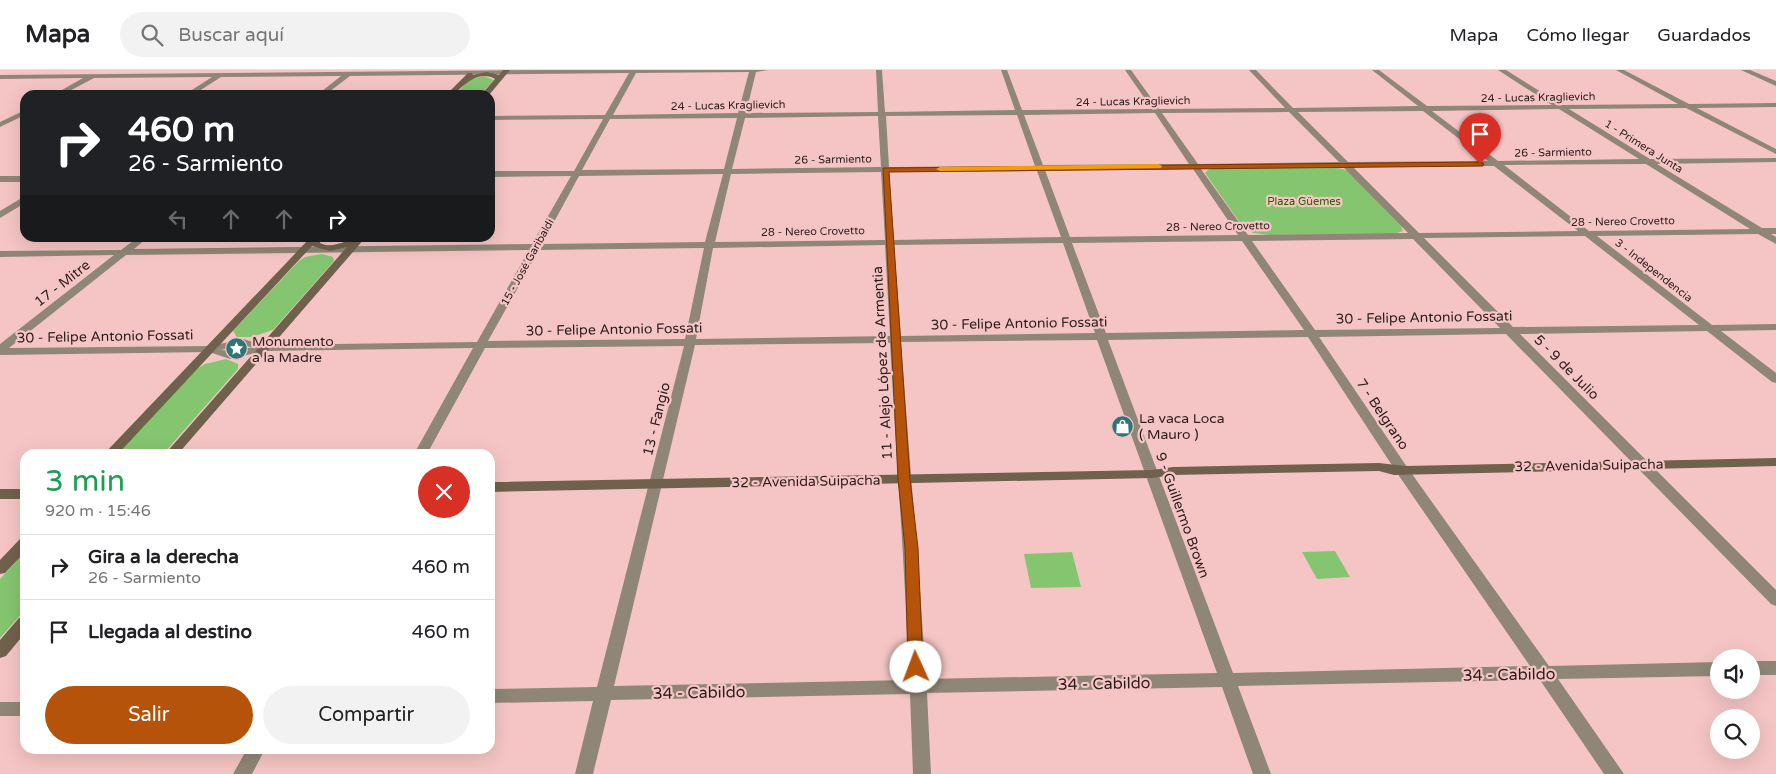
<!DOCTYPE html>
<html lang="es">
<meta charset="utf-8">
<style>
body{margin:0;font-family:"Varela Round",sans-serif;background:#f2f2f2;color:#202124;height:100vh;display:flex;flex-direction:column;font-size:19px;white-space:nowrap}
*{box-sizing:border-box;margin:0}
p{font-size:16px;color:#757577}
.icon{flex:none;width:28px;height:28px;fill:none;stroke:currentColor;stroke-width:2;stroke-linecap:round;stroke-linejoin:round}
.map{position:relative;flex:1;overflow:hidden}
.drawer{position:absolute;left:20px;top:379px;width:475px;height:305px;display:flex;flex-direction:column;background:#fff;border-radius:15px;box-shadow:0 5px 20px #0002}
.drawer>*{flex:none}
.guide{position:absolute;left:20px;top:20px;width:475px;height:152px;border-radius:15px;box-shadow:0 5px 20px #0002;background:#202124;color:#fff;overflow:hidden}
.controls{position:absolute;left:1710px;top:579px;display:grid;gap:10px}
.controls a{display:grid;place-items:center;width:50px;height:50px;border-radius:50%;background:#fff;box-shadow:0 5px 20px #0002;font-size:25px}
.pin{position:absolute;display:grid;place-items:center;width:42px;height:42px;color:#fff;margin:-51px -21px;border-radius:50% 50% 50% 0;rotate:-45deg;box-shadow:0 0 5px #0007}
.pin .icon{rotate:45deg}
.me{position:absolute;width:55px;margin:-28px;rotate:358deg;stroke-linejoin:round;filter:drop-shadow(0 0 4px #0008)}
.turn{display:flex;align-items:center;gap:18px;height:105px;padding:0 25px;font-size:22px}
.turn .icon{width:65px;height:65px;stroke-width:2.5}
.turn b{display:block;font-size:35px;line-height:42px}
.lanes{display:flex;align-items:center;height:48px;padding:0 25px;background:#0003;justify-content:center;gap:25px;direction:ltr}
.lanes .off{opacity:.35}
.round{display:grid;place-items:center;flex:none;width:52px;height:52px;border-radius:26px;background:#f2f2f2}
.headline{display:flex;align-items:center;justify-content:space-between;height:85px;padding:0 25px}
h1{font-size:30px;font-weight:600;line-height:38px;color:#1e9e55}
.primary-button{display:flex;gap:10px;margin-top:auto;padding:10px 25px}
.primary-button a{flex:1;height:58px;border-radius:30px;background:#b45309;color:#fff;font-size:20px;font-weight:600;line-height:58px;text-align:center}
.primary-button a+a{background:#f2f2f2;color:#202124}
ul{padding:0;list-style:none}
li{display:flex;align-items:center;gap:15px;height:65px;padding:0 25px;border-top:1px solid #e0e0e0}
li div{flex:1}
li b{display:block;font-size:19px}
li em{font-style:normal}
header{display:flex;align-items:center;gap:30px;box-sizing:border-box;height:70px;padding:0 25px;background:#fff;border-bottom:1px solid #e0e0e0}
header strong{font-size:24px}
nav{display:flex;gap:28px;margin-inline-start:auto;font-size:18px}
.search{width:350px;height:45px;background:#f2f2f2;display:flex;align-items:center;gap:12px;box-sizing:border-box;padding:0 18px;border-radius:28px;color:#757577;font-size:19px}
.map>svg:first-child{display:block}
.green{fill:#85c570}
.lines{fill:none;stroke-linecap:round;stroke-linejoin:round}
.street{fill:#908677;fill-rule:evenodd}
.secondary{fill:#70614c;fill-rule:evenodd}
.route{fill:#b45309;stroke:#753606}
.slow{fill:#f59e0b}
.labels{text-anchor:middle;stroke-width:4.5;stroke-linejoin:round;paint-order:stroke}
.far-street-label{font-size:11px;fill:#2e1c1d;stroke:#f5c5c5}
.far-park-label{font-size:11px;fill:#266403;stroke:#f5c5c5}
.street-label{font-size:14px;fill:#2e1c1d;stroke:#f5c5c5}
.poi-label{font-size:14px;fill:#2e1c1d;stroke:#f5c5c5;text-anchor:start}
.near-street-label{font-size:16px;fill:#2e1c1d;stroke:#f5c5c5}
</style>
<header>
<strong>Mapa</strong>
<div class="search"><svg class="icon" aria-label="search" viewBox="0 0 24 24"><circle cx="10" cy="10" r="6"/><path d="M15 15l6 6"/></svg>Buscar aquí</div>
<nav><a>Mapa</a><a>Cómo llegar</a><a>Guardados</a></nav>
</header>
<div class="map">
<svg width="1776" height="704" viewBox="0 0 1776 704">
<rect width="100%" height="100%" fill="#f5c5c5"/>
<path class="green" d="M 484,6 L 494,10 L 480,25 L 455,25 L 469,10 Z
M 1332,97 L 1343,99 L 1349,102 L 1401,156 L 1403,161 L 1394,164 L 1270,165 L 1253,163 L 1243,157 L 1205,103 L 1208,100 L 1213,98 Z
M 322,184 L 333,187 L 334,191 L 273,260 L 252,267 L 237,267 L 233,261 L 299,191 L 305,187 Z
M 226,289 L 238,294 L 238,299 L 163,384 L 117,384 L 197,299 L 205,294 Z
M 1335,481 L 1350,507 L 1317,509 L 1302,482 Z
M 25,482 L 25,540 L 0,568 L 0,509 Z
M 1072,482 L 1081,517 L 1031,518 L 1024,484 Z"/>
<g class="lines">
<path class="street" d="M 546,0 L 768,0 L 756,2 L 746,43 L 878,42 L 876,0 L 882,0 L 885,42 L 1015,40 L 1001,0 L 1007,0 L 1022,40 L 1152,39 L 1125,0 L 1131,0 L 1159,39 L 1285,38 L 1249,0 L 1256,0 L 1293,38 L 1418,36 L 1372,0 L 1379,0 L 1427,36 L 1552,35 L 1498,0 L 1506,0 L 1562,35 L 1678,34 L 1616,0 L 1624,0 L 1689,34 L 1776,33 L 1776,37 L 1697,38 L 1776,79 L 1776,84 L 1686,38 L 1569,39 L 1650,89 L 1776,88 L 1776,92 L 1657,94 L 1762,158 L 1776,158 L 1776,164 L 1771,164 L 1776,167 L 1776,174 L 1758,164 L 1597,166 L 1712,255 L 1776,254 L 1776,260 L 1721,261 L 1776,303 L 1776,313 L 1772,312 L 1707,261 L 1520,264 L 1776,520 L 1776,536 L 1771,534 L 1506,264 L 1319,267 L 1407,397 L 1549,596 L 1719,592 L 1719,606 L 1558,609 L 1624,704 L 1604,704 L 1540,610 L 1238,616 L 1271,704 L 1253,704 L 1222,617 L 927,623 L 931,704 L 913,704 L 910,624 L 611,630 L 593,704 L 575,704 L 593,631 L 490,633 L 490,619 L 597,617 L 684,276 L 485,278 L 427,384 L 414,384 L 473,278 L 263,281 L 230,289 L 209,282 L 0,285 L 0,274 L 114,185 L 0,187 L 0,181 L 121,180 L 137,168 L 147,168 L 134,179 L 532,174 L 571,106 L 490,107 L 490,101 L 574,101 L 603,49 L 490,50 L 490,46 L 605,45 L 629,3 L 350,6 L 325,25 L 317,25 L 341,6 L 221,7 L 193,25 L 184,25 L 212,7 L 94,8 L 62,25 L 53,25 L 83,8 L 0,9 L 0,5 ZM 749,2 L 738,43 L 613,45 L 636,3 ZM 1559,39 L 1639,89 L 1498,91 L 1432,41 ZM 1423,41 L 1488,91 L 1348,92 L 1298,42 ZM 1289,42 L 1339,92 L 1198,94 L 1162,43 ZM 1155,43 L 1189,94 L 1043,95 L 1024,45 ZM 1017,45 L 1035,96 L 889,97 L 886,46 ZM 878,46 L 881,97 L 732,99 L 745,48 ZM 737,48 L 724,99 L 582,100 L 610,49 ZM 1646,94 L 1750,159 L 1589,161 L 1504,95 ZM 1494,96 L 1578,161 L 1419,163 L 1353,97 ZM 1343,97 L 1408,163 L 1248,165 L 1201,99 ZM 1193,99 L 1238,165 L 1070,167 L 1045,100 ZM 1037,101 L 1061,167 L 894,170 L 889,102 ZM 881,102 L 885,170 L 715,172 L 731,104 ZM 723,104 L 705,172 L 542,174 L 579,106 ZM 1585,166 L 1699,255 L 1513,257 L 1424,168 ZM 1413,169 L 1500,258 L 1315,260 L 1252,171 ZM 1242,171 L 1304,260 L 1106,263 L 1072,173 ZM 1063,173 L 1095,263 L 901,266 L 894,175 ZM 885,175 L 890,266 L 696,269 L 713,178 ZM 704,178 L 685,269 L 488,271 L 539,180 ZM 529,180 L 477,272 L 264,275 L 243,269 L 210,276 L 9,278 L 126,185 ZM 1308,267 L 1397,403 L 1530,596 L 1233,603 L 1108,270 ZM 1097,270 L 1217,603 L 926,609 C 919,497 909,385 901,272 ZM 890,273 C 896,385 905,497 909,610 L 614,616 L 695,275 ZM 237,276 L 253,277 L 236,281 L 221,280 Z
M 1741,0 L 1750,0 L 1776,11 L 1776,16 Z
M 25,40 L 25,45 L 0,57 L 0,52 Z
M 0,106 L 25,106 L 25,112 L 0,112 Z
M 25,126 L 25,133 L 0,148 L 0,141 Z
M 1751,591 L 1776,591 L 1776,605 L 1751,605 Z
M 0,632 L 25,632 L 25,646 L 0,646 Z
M 247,679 L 265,679 L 252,704 L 233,704 Z"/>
<path class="secondary" d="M 503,0 L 510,0 L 489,25 L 481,25 L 495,9 C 479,0 464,14 454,25 L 446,25 L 468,3 L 472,3 L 473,5 L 487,2 L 499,5 Z
M 310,168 L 319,168 L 320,173 C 334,181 350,166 365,168 L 178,384 L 165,384 L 347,177 L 330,181 L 312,176 L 118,384 L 104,384 Z
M 1776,388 L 1776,396 L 1394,405 L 1379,401 L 1173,405 L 1152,408 L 490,422 L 490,412 L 1152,400 L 1173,397 L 1379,393 L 1405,396 Z
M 0,419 L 25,419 L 25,429 L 0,429 Z
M 25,468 L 25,482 L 5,503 L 0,504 L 0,490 L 20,469 Z
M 25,546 L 25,563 L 6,586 L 0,588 L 0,570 L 19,548 Z"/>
</g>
<path class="route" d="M 1480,92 L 1484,94 L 1483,96 L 889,102 L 910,409 L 918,478 L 923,597 L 921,601 L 916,603 L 910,601 L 908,597 L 905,478 L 898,409 L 883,98 Z"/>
<path class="slow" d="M 1158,94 L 1162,96 L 1161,98 L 940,101 L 936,99 L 940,97 Z"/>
<defs>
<symbol id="sight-disc" viewBox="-11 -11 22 22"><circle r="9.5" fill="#2c7678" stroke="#f5c5c5"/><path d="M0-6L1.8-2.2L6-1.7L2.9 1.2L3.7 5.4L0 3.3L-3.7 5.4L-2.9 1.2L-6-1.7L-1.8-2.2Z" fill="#fff"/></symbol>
<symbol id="shop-disc" viewBox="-11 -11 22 22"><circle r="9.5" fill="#2c7678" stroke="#f5c5c5"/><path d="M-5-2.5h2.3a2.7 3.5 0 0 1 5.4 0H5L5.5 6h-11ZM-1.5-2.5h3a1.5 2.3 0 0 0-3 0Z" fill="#fff"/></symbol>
</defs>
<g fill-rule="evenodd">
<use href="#sight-disc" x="224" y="266" width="25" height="25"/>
<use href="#shop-disc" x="1110" y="344" width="25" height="25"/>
</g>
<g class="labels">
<g class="far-street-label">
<text transform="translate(1538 27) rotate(-1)" y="4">24 - Lucas Kraglievich</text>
<text transform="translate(1133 31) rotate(-1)" y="4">24 - Lucas Kraglievich</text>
<text transform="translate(728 35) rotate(-1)" y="4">24 - Lucas Kraglievich</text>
<text transform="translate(1644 76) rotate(32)" y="4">1 - Primera Junta</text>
<text transform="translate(1553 82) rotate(-1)" y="4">26 - Sarmiento</text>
<text transform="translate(833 89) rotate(-1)" y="4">26 - Sarmiento</text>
<text transform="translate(1623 151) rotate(-1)" y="4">28 - Nereo Crovetto</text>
<text transform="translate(1218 156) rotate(-1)" y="4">28 - Nereo Crovetto</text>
<text transform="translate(813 161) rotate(-1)" y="4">28 - Nereo Crovetto</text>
<text transform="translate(527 192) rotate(-61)" y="4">15 - José Garibaldi</text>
<text transform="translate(1654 200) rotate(38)" y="4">3 - Independencia</text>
</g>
<g class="far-park-label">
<text x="1304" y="135">Plaza Güemes</text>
</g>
<g class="street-label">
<text transform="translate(62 213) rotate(-38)" y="5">17 - Mitre</text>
<text transform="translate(1424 247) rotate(-1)" y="5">30 - Felipe Antonio Fossati</text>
<text transform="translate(1019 253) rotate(-1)" y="5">30 - Felipe Antonio Fossati</text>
<text transform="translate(614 259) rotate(-1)" y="5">30 - Felipe Antonio Fossati</text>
<text transform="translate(105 266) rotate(-1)" y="5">30 - Felipe Antonio Fossati</text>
<text transform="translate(882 293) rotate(-93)" y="5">11 - Alejo López de Armentia</text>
<text transform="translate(1567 297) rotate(45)" y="5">5 - 9 de Julio</text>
<text transform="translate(1383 344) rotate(56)" y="5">7 - Belgrano</text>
<text transform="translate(656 349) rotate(-76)" y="5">13 - Fangio</text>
<text transform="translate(1589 395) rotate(-1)" y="5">32 - Avenida Suipacha</text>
<text transform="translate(806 411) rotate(-1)" y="5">32 - Avenida Suipacha</text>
<text transform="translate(1183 445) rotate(70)" y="5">9 - Guillermo Brown</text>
</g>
<g class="poi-label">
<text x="252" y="276">Monumento<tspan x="252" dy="16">a la Madre</tspan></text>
<text x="1139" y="353">La vaca Loca<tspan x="1139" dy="16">( Mauro )</tspan></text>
</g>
<g class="near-street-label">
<text transform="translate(1509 604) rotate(-1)" y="6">34 - Cabildo</text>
<text transform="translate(1104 613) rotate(-1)" y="6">34 - Cabildo</text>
<text transform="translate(699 622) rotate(-1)" y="6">34 - Cabildo</text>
</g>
</g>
</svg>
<div class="controls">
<a><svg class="icon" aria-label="sound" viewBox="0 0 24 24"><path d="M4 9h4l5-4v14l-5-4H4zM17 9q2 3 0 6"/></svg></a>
<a><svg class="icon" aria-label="search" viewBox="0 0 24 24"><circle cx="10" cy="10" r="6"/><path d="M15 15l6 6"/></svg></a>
</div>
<div class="pin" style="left:1480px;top:94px;background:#d93025"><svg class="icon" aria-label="arrive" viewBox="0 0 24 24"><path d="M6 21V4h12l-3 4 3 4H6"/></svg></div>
<svg class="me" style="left:916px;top:597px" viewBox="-20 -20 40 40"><circle r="19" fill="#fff"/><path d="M0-13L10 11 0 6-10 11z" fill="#b45309"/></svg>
<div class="guide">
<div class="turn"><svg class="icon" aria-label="right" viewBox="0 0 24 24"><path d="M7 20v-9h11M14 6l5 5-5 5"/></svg><div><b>460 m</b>26 - Sarmiento</div></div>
<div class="lanes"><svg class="icon off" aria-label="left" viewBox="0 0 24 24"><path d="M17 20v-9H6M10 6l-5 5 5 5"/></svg><svg class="icon off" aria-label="ahead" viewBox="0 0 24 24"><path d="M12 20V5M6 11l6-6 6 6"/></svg><svg class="icon off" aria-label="ahead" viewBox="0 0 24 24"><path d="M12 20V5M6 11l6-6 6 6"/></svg><svg class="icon" aria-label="right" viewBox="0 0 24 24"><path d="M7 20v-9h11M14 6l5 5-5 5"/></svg></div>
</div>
<section class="drawer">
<div class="headline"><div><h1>3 min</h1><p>920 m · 15:46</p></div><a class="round" style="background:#d93025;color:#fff"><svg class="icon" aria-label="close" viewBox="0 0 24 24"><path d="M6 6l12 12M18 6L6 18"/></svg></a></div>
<ul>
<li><svg class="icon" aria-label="right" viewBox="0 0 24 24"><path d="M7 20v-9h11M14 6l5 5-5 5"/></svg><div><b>Gira a la derecha</b><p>26 - Sarmiento</p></div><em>460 m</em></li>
<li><svg class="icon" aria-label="arrive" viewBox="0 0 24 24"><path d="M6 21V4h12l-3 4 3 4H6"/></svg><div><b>Llegada al destino</b></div><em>460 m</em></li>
</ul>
<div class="primary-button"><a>Salir</a><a>Compartir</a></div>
</section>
</div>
